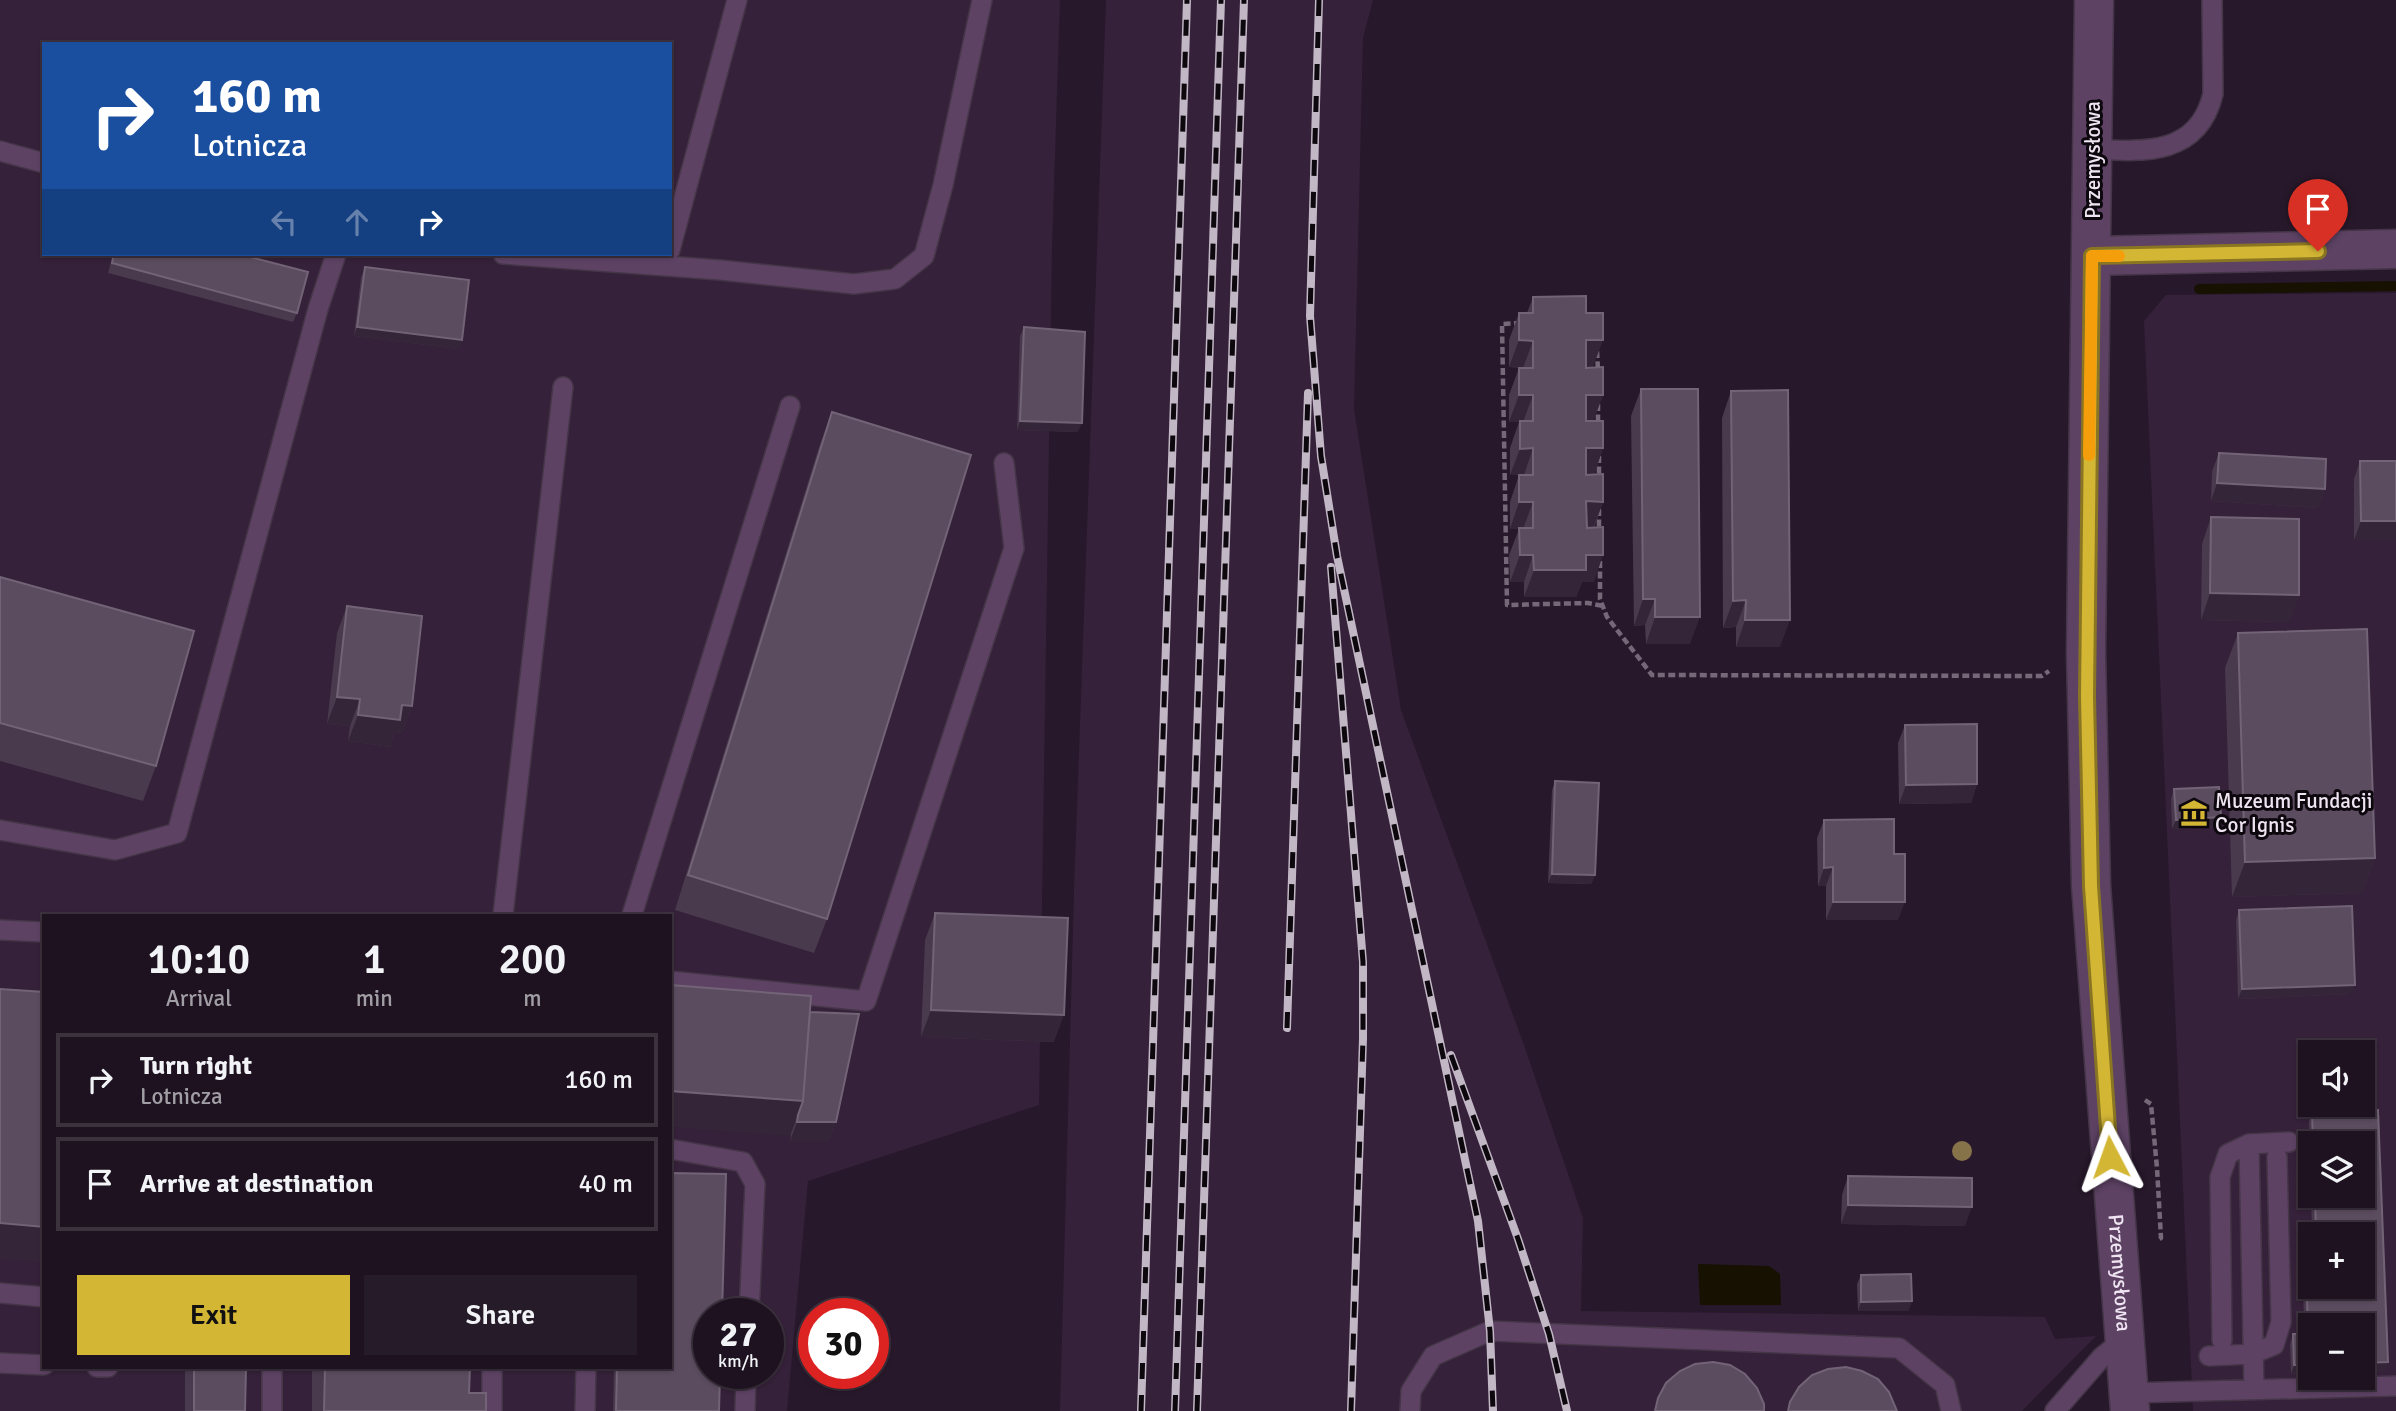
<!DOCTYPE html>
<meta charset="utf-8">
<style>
body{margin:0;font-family:Signika,sans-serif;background:#261b29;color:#f1f3f6;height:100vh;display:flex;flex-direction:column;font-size:26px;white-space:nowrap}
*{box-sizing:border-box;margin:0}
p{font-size:23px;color:#a19ea5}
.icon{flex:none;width:38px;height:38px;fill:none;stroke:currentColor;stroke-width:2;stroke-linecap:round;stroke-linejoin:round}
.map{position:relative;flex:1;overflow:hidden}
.sheet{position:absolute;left:42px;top:914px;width:630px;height:455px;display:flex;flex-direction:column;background:#1e1220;border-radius:0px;box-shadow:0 2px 5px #0004,0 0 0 2px #3c323e}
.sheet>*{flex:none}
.hud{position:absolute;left:42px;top:42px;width:630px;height:214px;border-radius:0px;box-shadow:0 2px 5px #0004,0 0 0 2px #3c323e;background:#1a4fa0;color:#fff;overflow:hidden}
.fabs{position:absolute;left:2298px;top:1040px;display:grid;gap:14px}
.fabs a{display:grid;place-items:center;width:77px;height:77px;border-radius:0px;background:#1e1220;box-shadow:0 2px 5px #0004,0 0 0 2px #3c323e;font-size:35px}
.speed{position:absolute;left:693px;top:1298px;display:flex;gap:14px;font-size:35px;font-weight:700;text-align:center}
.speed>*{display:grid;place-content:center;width:91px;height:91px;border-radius:50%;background:#1e1220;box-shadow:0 2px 5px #0004,0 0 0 2px #3c323e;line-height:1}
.speed small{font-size:18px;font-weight:400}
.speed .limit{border:10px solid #d22;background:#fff;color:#111}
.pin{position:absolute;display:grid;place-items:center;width:60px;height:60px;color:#fff;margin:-72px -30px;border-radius:50% 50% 50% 0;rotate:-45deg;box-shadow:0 0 7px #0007}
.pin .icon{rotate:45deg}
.me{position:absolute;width:77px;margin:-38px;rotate:356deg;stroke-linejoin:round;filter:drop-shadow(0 0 5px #0008)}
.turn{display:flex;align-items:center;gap:24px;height:147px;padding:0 35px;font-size:32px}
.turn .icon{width:91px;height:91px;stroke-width:2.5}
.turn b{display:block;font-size:49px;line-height:60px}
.lanes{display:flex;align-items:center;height:66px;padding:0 35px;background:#0003;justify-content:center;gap:35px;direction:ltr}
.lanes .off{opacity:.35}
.eta{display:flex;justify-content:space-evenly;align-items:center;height:119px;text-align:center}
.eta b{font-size:42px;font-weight:600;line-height:49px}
.action{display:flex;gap:14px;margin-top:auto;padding:14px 35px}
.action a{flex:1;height:80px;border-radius:0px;background:#d4b635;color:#111;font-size:28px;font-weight:600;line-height:80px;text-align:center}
.action a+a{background:#261b29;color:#f1f3f6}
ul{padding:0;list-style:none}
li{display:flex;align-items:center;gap:21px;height:94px;margin:0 14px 10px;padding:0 21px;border:4px solid #3c323e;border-radius:0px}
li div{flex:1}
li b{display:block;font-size:26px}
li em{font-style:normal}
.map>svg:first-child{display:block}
.built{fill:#352139;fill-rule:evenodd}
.water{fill:#161101}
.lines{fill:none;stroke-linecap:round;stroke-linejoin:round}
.stream{stroke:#161101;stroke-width:10}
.service-casing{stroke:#443547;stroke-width:22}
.minor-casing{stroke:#443547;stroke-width:41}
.path{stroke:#756878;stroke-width:4.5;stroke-dasharray:7 3.5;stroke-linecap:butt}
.service{stroke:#5d4264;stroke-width:19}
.minor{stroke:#5d4264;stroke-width:38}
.rail-casing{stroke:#c2b7c5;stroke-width:8}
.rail{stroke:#0d070e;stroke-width:5;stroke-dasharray:16;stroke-linecap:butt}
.tree{fill:#87734a}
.wall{fill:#493a4d}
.shaded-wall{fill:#352538}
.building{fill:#5b4c5f;stroke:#726476;stroke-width:2}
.route-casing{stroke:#8a7622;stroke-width:18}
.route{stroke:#d4b635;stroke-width:12}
.slow{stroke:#f59e0b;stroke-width:12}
.labels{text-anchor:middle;stroke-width:6;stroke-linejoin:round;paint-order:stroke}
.street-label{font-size:21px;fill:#efe5f2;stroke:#0d070e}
.poi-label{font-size:21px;fill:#efe5f2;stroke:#0d070e;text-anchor:start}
</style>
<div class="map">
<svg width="2396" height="1411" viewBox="0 0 2396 1411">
<rect width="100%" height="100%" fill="#28182b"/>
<path class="built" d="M 0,0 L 1060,0 L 1052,247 L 1039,1105 L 808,1181 L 787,1411 L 0,1411 ZM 44,44 L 670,44 L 670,254 L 44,254 ZM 44,915 L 670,915 L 670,1367 L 44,1367 ZM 709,1314 L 768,1314 L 768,1374 L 709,1374 Z
M 1106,0 L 1373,0 L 1363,38 L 1354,409 L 1401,710 L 1524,1045 L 1583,1218 L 1581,1311 L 2045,1317 L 2055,1339 L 2096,1336 L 2022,1411 L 1060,1411 L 1074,891 Z
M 2396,293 L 2396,1411 L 2193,1411 L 2144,321 L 2166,295 ZM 2310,1052 L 2362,1052 L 2362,1104 L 2310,1104 ZM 2310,1143 L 2362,1143 L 2362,1195 L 2310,1195 ZM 2310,1234 L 2362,1234 L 2362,1286 L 2310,1286 ZM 2310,1325 L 2362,1325 L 2362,1377 L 2310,1377 Z"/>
<path class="water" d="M 1698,1264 L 1769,1266 L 1780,1274 L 1781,1305 L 1700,1305 Z"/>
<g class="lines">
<path class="stream" d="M 2199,289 L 2396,286"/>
<defs>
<path id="service" d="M 2093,149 C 2144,152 2198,156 2213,94 L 2212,0
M 0,151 L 44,163
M 670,250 L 737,0
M 503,254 L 720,270 L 854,284 L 895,279 L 924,256 L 943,185 L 982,0
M 0,830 L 115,850 L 177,833 L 318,309 L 336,254
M 503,915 L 563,387
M 632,915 L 790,406
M 0,930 L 44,932
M 670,981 L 866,1001 L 1014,548 L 1004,463
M 2249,1144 L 2254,1390
M 670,1149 L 743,1162 L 755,1184 L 749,1314
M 0,1293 L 44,1297
M 2222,1340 L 2220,1177 L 2228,1154 L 2249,1144 L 2289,1142
M 2209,1356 L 2252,1354 L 2274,1345 L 2281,1322 L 2277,1157
M 0,1363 L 44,1365
M 97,1367 L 108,1367
M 492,1367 L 492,1411
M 2129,1393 L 2396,1386
M 272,1411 L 272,1367
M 585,1411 L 586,1367
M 745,1411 L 746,1374
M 1410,1411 L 1411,1391 L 1433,1356 L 1490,1331 L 1899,1348 L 1945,1385 L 1951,1411
M 2055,1411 L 2102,1357 L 2124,1339"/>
<g id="minor">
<path id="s1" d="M 2094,0 L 2086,652 L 2091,885 L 2130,1411"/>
<path d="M 2092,256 L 2396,249"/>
</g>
</defs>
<use href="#service" class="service-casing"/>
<use href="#minor" class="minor-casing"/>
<path class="path" d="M 1521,323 L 1502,324 L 1507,605 L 1588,603 L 1603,606
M 1597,351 L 1598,371
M 1598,404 L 1598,427
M 1599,456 L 1599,479
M 1599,509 L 1599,532
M 1600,561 L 1600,599 L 1607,617 L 1652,675 L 2042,676 L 2049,671
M 2145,1100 L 2151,1104 L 2157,1168 L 2161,1238 L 2157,1241"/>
<use href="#service" class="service"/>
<use href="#minor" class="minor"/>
<defs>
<path id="rail" d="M 1319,0 L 1310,316 L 1321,456 L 1337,556 L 1478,1221 L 1490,1331 L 1493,1411
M 1331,567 L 1363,962 L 1363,1038 L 1351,1411
M 1287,1028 L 1308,393
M 1451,1055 L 1518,1239 L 1549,1334 L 1567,1411
M 1141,1411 L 1187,0
M 1175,1411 L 1221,0
M 1197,1411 L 1244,0"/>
</defs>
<use href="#rail" class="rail-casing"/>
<use href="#rail" class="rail"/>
</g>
<circle class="tree" cx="1962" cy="1151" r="10"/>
<path class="wall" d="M 113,254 L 239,254 L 297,313 L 293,322 L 108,273 Z
M 365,267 L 462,340 L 458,349 L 354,336 L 361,277 Z
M 1533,297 L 1586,313 L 1593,367 L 1586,367 L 1603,395 L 1593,421 L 1603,448 L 1594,475 L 1603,502 L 1594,528 L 1594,582 L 1582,582 L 1576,597 L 1524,597 L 1524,582 L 1510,582 L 1509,555 L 1519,529 L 1510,529 L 1510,502 L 1519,475 L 1510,475 L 1510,448 L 1519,422 L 1509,422 L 1509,395 L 1519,368 L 1523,368 L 1509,367 L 1509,340 L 1519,313 L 1527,313 Z
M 1024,327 L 1078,432 L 1017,430 L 1020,336 Z
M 1641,389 L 1690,644 L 1646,644 L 1645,625 L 1634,626 L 1631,416 Z
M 1731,391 L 1780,647 L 1736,647 L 1736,627 L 1723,628 L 1722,418 Z
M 832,412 L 827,919 L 814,953 L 675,910 L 819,447 Z
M 2219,453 L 2325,489 L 2318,508 L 2211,501 L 2212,471 Z
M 2360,461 L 2396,461 L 2396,540 L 2354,540 L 2354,479 Z
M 2211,517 L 2299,595 L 2289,622 L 2201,620 L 2202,544 Z
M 0,577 L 156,766 L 143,801 L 0,761 Z
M 347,606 L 412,706 L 402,733 L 395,732 L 390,747 L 348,741 L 350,726 L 327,724 L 337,633 Z
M 2238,633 L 2375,858 L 2362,893 L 2232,897 L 2225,668 Z
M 1905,725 L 1977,784 L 1971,803 L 1899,804 L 1898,743 Z
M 1555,781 L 1595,875 L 1591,884 L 1548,883 L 1552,790 Z
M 2174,789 L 2221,817 L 2217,827 L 2172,829 L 2171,799 Z
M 1824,820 L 1894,854 L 1898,920 L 1826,920 L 1826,886 L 1818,886 L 1817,838 Z
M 2239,910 L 2351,994 L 2238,999 L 2236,920 Z
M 935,913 L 1054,1042 L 921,1037 L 925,940 Z
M 810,1012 L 836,1122 L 829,1141 L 790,1141 L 791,1134 L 790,1136 Z
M 2378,1110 L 2388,1362 L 2384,1371 L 2362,1372 L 2362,1325 L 2310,1325 L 2310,1373 L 2291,1374 L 2290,1344 L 2293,1334 L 2304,1334 L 2303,1268 L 2306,1259 L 2310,1259 L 2310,1286 L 2362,1286 L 2362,1234 L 2312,1234 L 2311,1195 L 2362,1195 L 2362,1143 L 2310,1143 L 2310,1164 L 2309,1121 L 2312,1112 Z
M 1848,1176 L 1965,1226 L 1841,1224 L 1842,1195 Z
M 1861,1275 L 1912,1301 L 1908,1311 L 1858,1311 L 1857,1284 Z
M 185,1367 L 246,1367 L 245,1411 L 185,1411 Z
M 312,1367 L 470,1367 L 469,1393 L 486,1411 L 312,1411 Z
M 614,1367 L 670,1367 L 719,1411 L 613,1411 Z"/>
<path class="shaded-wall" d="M 357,327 L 462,340 L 458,349 L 354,336 Z
M 1519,340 L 1533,341 L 1523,368 L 1509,367 Z
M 1586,340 L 1603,340 L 1593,367 L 1576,367 Z
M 1519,395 L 1533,395 L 1523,422 L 1509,422 Z
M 1586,395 L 1603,395 L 1593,422 L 1576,421 Z
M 1020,421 L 1082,423 L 1078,432 L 1017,430 Z
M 1533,448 L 1524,475 L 1510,475 L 1520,449 Z
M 1586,448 L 1603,448 L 1594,475 L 1576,475 Z
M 2217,483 L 2325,489 L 2318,508 L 2211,501 Z
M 1586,501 L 1603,502 L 1593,528 L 1576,528 Z
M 1519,502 L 1533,502 L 1523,529 L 1510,529 Z
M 2361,521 L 2396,521 L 2396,540 L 2354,540 Z
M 1520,555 L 1533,555 L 1524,582 L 1510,582 Z
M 1586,555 L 1603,555 L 1594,582 L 1582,582 L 1576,597 L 1524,597 L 1534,570 Z
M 2210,593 L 2299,595 L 2289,622 L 2201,620 Z
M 1643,599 L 1655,599 L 1645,625 L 1634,626 Z
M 1746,600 L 1736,627 L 1723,628 L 1733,601 Z
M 1655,617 L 1700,617 L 1690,644 L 1646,644 Z
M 1745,620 L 1790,620 L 1780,647 L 1736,647 Z
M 337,697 L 360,699 L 350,726 L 327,724 Z
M 402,705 L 412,706 L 402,733 L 395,732 L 390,747 L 348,741 L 358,715 Z
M 1977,784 L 1971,803 L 1899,804 L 1906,785 Z
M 2221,817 L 2217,827 L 2172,829 L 2176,820 Z
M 2375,858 L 2362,893 L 2232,897 L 2245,862 Z
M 1833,867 L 1826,886 L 1818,886 L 1824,868 Z
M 1552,874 L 1595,875 L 1591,884 L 1548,883 Z
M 1833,902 L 1905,902 L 1898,920 L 1826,920 Z
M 2355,985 L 2351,994 L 2238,999 L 2242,989 Z
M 931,1010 L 1064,1015 L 1054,1042 L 921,1037 Z
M 670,1091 L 803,1101 L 790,1136 L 670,1127 Z
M 797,1122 L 836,1122 L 829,1141 L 790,1141 Z
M 1848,1205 L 1972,1207 L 1965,1226 L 1841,1224 Z
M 0,1223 L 44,1227 L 44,1262 L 0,1259 Z
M 1912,1301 L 1908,1311 L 1858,1311 L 1861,1302 Z
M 2388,1362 L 2384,1371 L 2362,1372 L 2362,1363 Z
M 2310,1364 L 2310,1373 L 2291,1374 L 2294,1365 Z"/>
<path class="building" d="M 114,254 L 239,254 L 308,272 L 297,313 L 112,263 Z
M 365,267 L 469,280 L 462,340 L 357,327 Z
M 1586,296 L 1586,313 L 1603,313 L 1603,340 L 1586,340 L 1586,368 L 1603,367 L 1603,395 L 1586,395 L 1586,421 L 1603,421 L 1603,448 L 1586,448 L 1586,475 L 1603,474 L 1603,502 L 1586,501 L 1587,528 L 1603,527 L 1603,555 L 1586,555 L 1586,570 L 1534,570 L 1533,555 L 1520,555 L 1519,528 L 1533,528 L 1533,502 L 1519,502 L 1519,475 L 1533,475 L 1533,448 L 1520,449 L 1520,421 L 1533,421 L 1533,395 L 1519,395 L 1519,368 L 1533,368 L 1533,341 L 1519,340 L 1519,313 L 1533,313 L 1533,297 Z
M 1024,327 L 1085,332 L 1082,423 L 1020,421 Z
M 1641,389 L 1698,389 L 1700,617 L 1655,617 L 1655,599 L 1643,599 Z
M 1788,390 L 1790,620 L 1745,620 L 1746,600 L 1733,601 L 1731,391 Z
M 832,412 L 971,455 L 827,919 L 688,875 Z
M 2219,453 L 2326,459 L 2325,489 L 2217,483 Z
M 2360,461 L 2396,461 L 2396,521 L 2361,521 Z
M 2211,517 L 2299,519 L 2299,595 L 2210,593 Z
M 0,577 L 194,631 L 156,766 L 0,723 Z
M 347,606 L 422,616 L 412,706 L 402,705 L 400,720 L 358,715 L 360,699 L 337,697 Z
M 2367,629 L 2375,858 L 2245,862 L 2238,633 Z
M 1977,724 L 1977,784 L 1906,785 L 1905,725 Z
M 1555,781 L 1599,783 L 1595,875 L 1552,874 Z
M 2219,787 L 2221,817 L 2176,820 L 2174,789 Z
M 1894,819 L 1894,854 L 1905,854 L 1905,902 L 1833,902 L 1833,867 L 1824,868 L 1824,820 Z
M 2352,906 L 2355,985 L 2242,989 L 2239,910 Z
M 935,913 L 1068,918 L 1064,1015 L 931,1010 Z
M 670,985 L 811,996 L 803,1101 L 670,1091 Z
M 0,989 L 44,992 L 44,1227 L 0,1223 Z
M 810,1012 L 859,1014 L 836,1122 L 797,1122 L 798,1115 L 803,1101 Z
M 2378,1110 L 2388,1362 L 2362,1363 L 2362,1325 L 2310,1325 L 2310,1364 L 2294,1365 L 2293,1334 L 2308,1334 L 2306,1259 L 2310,1259 L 2310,1286 L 2362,1286 L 2362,1234 L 2316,1234 L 2315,1195 L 2362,1195 L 2362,1143 L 2313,1143 L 2312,1112 Z
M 670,1173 L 726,1174 L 722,1314 L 709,1314 L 709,1374 L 720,1374 L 719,1411 L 616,1411 L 617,1367 L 670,1367 Z
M 1848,1176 L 1972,1178 L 1972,1207 L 1848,1205 Z
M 1911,1274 L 1912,1301 L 1861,1302 L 1861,1275 Z
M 1713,1362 L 1730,1365 L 1745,1374 L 1757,1388 L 1764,1404 L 1764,1411 L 1655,1411 L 1658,1398 L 1666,1383 L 1680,1371 L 1695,1364 Z
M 194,1367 L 246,1367 L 245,1411 L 194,1411 Z
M 325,1367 L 470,1367 L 469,1393 L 486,1393 L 486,1411 L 324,1411 Z
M 1846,1367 L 1862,1371 L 1878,1379 L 1889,1392 L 1897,1411 L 1788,1411 L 1790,1402 L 1799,1387 L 1812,1375 L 1828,1369 Z"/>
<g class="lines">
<defs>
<path id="route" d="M 2110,1157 L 2091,886 L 2087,696 L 2092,256 L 2318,251"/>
</defs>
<use href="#route" class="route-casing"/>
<use href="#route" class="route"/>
<path class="slow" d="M 2089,455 L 2092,256 L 2119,256"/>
</g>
<defs>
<symbol id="museum-bare" viewBox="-9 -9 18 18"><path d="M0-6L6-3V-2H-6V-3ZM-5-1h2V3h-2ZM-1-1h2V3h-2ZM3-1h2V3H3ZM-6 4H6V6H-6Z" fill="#d4b635" stroke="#0d070e" stroke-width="2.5" paint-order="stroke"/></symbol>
</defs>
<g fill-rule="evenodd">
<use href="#museum-bare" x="2175" y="794" width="38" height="38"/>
</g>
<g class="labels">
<g class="street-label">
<text transform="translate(2093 160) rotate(-90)" y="7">Przemysłowa</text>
<text dy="7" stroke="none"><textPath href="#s1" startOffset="1274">Przemysłowa</textPath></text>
</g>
<g class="poi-label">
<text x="2215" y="808">Muzeum Fundacji<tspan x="2215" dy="24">Cor Ignis</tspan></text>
</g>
</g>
</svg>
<div class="fabs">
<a><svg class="icon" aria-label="sound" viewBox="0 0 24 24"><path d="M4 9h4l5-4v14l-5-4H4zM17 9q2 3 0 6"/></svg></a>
<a><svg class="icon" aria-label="layers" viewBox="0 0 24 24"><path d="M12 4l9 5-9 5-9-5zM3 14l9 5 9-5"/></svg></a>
<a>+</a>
<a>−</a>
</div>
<div class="speed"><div>27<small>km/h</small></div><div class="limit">30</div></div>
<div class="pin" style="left:2318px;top:251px;background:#d93025"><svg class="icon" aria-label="arrive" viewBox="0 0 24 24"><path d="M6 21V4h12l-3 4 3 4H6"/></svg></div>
<svg class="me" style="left:2110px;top:1157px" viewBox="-20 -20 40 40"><path d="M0-17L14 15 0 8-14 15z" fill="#d4b635" stroke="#fff" stroke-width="4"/></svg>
<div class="hud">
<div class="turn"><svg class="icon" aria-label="right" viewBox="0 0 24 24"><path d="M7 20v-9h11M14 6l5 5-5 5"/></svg><div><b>160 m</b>Lotnicza</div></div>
<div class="lanes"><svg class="icon off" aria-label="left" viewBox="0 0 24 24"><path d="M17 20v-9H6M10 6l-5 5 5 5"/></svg><svg class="icon off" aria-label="ahead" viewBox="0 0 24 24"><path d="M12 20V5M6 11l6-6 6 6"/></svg><svg class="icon" aria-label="right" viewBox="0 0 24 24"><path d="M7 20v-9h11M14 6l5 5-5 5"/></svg></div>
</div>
<section class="sheet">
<div class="eta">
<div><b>10:10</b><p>Arrival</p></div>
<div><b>1</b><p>min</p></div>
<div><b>200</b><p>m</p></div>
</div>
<ul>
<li><svg class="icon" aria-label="right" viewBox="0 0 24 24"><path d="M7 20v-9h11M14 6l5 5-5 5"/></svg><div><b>Turn right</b><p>Lotnicza</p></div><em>160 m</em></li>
<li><svg class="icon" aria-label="arrive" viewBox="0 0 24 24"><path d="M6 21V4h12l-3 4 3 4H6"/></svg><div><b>Arrive at destination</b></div><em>40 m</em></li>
</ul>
<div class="action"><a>Exit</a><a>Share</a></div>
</section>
</div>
